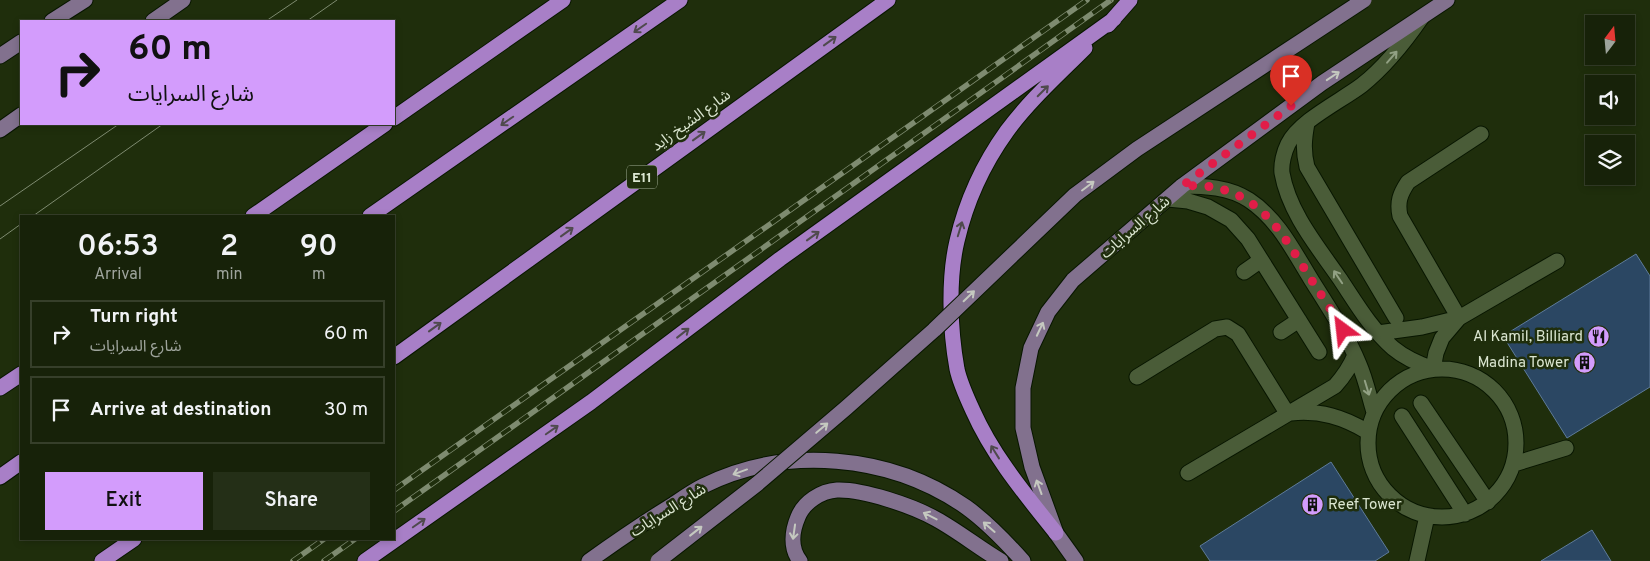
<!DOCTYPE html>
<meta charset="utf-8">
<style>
body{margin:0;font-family:Overpass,"Noto Sans Arabic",sans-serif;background:#242f17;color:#f1f3f6;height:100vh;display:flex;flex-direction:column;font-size:19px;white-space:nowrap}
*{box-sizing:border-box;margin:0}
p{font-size:16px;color:#9ea49c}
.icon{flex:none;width:28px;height:28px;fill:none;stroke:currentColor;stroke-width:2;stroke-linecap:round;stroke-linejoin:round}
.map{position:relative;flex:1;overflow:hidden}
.details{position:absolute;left:20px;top:215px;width:375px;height:325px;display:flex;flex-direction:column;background:#172209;border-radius:0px;box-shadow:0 2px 8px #0003,0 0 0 1px #363f2a}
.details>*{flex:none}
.top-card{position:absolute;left:20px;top:20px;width:375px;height:105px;border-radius:0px;box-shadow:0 2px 8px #0003,0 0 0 1px #363f2a;background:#d39cfc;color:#111;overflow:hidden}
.needle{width:32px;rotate:16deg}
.controls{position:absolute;left:1585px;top:15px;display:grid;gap:10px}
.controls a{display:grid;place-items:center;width:50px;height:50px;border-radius:0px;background:#172209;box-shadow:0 2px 8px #0003,0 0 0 1px #363f2a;font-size:25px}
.pin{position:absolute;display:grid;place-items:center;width:42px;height:42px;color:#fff;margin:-51px -21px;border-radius:50% 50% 50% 0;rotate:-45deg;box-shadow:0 0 5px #0007}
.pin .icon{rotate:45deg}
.me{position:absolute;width:55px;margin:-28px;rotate:330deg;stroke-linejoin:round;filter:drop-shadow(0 0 4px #0008)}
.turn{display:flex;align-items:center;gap:18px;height:105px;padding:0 25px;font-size:22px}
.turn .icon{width:65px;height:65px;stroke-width:2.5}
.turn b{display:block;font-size:35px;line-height:42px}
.eta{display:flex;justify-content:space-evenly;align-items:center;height:85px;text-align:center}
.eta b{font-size:30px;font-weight:600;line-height:35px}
.button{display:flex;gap:10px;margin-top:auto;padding:10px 25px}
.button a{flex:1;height:58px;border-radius:0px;background:#d39cfc;color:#111;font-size:20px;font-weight:600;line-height:58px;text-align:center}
.button a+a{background:#242f17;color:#f1f3f6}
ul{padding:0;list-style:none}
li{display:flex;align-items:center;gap:15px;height:68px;margin:0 10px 8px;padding:0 15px;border:2px solid #363f2a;border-radius:0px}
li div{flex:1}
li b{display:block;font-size:19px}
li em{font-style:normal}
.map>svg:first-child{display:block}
.building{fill:#2b4763;stroke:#5e7b9a}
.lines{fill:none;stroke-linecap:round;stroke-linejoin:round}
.minor-casing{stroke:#081600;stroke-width:17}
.major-casing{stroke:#081600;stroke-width:17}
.highway-casing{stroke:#081600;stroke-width:17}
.minor{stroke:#4a5c38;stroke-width:15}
.major{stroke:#82718e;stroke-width:15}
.highway{stroke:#a87fc7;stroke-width:15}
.tram{stroke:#7e8b70;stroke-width:1}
.rail-casing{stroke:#7e8b70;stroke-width:5.5}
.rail{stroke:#1f2e0c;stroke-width:4;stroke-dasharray:11;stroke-linecap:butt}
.major-bridge-casing{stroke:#081600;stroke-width:17;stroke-linecap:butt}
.major-bridge{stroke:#82718e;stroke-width:15}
.oneway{stroke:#4f4a4d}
.oneway2{stroke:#92a184}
.oneway3{stroke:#c5c9c0}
.route{stroke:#e11d48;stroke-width:9;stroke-dasharray:0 16.2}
.labels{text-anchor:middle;stroke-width:5;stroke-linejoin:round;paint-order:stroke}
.shield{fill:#1f2e0c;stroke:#a3af96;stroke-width:1}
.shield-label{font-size:14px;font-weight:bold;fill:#dbe6d1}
.street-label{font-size:15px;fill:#dbe6d1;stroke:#1f2e0c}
.poi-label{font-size:15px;fill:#dbe6d1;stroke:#1f2e0c;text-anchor:end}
</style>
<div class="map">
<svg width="1650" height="561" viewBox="0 0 1650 561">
<rect width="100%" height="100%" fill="#1f2e0c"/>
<path class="building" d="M 1636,254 L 1650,276 L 1650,387 L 1567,438 L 1503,336 Z
M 1331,462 L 1389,552 L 1375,561 L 1210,561 L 1200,546 Z
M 1592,530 L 1611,561 L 1541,561 Z"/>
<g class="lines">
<defs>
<path id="minor" d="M 1422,17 C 1404,43 1386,66 1362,85 C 1341,101 1299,121 1288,144 C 1284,152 1281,164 1282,173 C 1289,213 1318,247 1340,279 C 1356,303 1371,329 1393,348 C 1405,358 1419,364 1433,369 L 1436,353 L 1442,338 L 1459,318 L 1557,261
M 1307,123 C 1304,139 1303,151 1307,167 L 1396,318
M 1182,186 C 1205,186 1229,187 1249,200 C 1278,219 1294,252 1312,281 C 1329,308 1347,335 1359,364 C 1366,380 1369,396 1374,412
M 1168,199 L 1188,201 L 1208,207 L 1231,220 L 1248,239 L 1319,352
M 1244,272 L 1261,260
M 1459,318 L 1400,216 C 1397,202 1400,194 1408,182 L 1481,134
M 1281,332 L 1299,320
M 1378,333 L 1422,327 L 1459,318
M1368 443a74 74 0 1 1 148 0a74 74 0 1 1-148 0Z
M 1137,377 L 1215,329 L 1227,327 L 1238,334 L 1287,413
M 1421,403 L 1488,502
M 1291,413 C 1320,410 1343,417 1368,432
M 1402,416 L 1465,514
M 1514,464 L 1566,448
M 1188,473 L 1335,386 C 1344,376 1350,367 1355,355
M 1417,561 L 1427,516"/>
<path id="major" d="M 52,21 L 85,0
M 153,21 L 183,0
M 0,56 L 21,42
M 0,130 L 21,115
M 589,561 C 617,541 645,522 674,504 C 683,498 693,491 703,486 C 785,445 890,454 966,507 C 987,522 1006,542 1023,561
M 800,561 C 790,548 792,531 798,517 C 804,502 821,491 837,490 C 863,489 913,506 936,519 C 958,531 979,548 1001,561
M 1076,561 L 1056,533 L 1032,467 L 1023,428 L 1023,388 L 1031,348 L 1048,312 L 1073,280 L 1182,186 L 1322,83 L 1447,0"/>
<path id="highway" d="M 1108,25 L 1130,0
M 394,118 L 563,0
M 253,216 L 385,124
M 370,216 L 680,0
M 394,357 L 888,0
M 0,388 L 21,374
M 0,477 L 21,462
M 1056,533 C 1025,494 993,456 973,411 C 967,398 960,383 957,369 C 950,330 948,279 957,241 C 966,202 984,163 1007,131 C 1029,101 1058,75 1085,48
M 102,561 L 134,539
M 365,561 L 591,402 L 780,259 L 1114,19"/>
</defs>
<use href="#minor" class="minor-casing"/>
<use href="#major" class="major-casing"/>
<use href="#highway" class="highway-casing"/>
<use href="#minor" class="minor"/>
<use href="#major" class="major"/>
<use href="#highway" class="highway"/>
<path class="tram" d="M 266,21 L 297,0
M 307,21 L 337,0
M 0,206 L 119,124
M 33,216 L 163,124
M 0,239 L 21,224"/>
<defs>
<path id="rail" d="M 394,490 L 1087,0
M 394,511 L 1111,0
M 293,561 L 324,539
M 324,561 L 355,539"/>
</defs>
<use href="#rail" class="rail-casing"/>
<use href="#rail" class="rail"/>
<defs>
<path id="major-bridge" d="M 658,561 L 757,484 L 846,408 L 934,330 L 1075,195 L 1137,149 L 1364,0"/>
</defs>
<use href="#major-bridge" class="major-bridge-casing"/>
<use href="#major-bridge" class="major-bridge"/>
</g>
<defs><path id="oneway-shaft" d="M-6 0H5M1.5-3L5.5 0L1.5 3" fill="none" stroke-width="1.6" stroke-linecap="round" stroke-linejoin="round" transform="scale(1.25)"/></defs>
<g class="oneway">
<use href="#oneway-shaft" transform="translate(640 28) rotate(145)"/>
<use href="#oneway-shaft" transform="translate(830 41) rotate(-36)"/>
<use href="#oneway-shaft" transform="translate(1043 91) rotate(-45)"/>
<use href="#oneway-shaft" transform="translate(507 121) rotate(145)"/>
<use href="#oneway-shaft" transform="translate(699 136) rotate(-36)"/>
<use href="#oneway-shaft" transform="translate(960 229) rotate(-73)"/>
<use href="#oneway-shaft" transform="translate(567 232) rotate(-36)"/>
<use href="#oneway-shaft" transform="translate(813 236) rotate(-36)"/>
<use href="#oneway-shaft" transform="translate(435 327) rotate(-36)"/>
<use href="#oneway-shaft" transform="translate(683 333) rotate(-38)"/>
<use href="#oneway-shaft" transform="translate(552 430) rotate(-35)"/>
<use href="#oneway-shaft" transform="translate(995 452) rotate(-122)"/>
<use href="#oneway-shaft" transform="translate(419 523) rotate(-35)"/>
</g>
<g class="oneway2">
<use href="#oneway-shaft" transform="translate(1392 57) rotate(-49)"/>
<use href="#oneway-shaft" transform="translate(1338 277) rotate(-124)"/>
<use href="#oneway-shaft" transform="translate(1367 388) rotate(73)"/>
</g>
<g class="oneway3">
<use href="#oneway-shaft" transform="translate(1333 76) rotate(-34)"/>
<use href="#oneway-shaft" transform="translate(1088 186) rotate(-37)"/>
<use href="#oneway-shaft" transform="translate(969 296) rotate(-44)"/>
<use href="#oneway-shaft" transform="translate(1040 329) rotate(-65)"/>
<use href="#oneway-shaft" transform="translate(822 428) rotate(-40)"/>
<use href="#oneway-shaft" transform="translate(740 472) rotate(160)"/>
<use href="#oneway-shaft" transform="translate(1039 487) rotate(-110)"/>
<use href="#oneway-shaft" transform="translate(930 516) rotate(-153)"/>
<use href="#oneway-shaft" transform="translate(989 527) rotate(-139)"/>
<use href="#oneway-shaft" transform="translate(696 531) rotate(-38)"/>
<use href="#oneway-shaft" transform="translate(794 532) rotate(98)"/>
</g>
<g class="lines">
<path class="route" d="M 1291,106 L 1182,186 C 1190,186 1198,185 1205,186 C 1257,192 1279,228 1304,268 C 1317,289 1331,309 1343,330"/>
</g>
<defs>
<symbol id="restaurant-disc" viewBox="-11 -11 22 22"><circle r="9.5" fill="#d39cfc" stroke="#1f2e0c"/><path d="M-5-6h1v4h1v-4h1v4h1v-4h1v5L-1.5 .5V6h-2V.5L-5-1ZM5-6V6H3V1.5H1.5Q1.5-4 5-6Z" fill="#111"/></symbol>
<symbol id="building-disc" viewBox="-11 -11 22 22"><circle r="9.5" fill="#d39cfc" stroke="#1f2e0c"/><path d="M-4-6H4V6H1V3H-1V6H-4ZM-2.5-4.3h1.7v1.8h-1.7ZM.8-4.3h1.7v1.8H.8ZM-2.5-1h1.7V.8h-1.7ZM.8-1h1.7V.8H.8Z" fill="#111"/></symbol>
</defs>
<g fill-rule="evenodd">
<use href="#restaurant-disc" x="1586" y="324" width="25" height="25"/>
<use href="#building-disc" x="1572" y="350" width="25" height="25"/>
<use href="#building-disc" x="1300" y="492" width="25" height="25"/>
</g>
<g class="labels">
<rect class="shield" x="627" y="165.5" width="30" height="23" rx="4"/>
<g class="shield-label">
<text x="642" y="182">E11</text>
</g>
<g class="street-label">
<text transform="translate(691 120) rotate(-36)" y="5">شارع الشيخ زايد</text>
<text transform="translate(1135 227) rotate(-41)" y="5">شارع السرايات</text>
<text transform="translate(668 510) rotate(-32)" y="5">شارع السرايات</text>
</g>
<g class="poi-label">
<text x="1583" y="341">Al Kamil, Billiard</text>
<text x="1569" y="367">Madina Tower</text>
<text x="1328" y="509" text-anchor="start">Reef Tower</text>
</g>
</g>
</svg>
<div class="controls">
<a><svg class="needle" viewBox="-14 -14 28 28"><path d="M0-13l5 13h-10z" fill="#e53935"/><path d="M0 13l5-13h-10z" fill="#9ea49c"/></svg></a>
<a><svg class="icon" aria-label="sound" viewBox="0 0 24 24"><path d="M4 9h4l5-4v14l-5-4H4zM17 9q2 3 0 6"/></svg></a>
<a><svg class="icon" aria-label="layers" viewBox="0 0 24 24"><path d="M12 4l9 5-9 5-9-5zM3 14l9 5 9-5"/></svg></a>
</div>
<div class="pin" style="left:1291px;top:106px;background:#d93025"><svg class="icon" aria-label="arrive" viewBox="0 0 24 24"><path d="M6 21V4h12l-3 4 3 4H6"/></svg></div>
<svg class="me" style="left:1343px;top:330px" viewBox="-20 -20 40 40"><path d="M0-17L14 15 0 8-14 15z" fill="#e11d48" stroke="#fff" stroke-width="4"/></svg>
<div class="top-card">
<div class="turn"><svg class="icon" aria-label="right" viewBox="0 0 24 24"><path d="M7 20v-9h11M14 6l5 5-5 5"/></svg><div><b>60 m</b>شارع السرايات</div></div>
</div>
<section class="details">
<div class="eta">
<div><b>06:53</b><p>Arrival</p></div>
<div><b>2</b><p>min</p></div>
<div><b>90</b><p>m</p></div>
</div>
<ul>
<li><svg class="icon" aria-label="right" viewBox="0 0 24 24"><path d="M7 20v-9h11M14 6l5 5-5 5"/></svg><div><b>Turn right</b><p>شارع السرايات</p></div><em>60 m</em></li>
<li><svg class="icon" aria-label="arrive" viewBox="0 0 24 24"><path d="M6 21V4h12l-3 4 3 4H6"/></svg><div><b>Arrive at destination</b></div><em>30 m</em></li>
</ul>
<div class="button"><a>Exit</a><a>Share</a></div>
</section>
</div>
